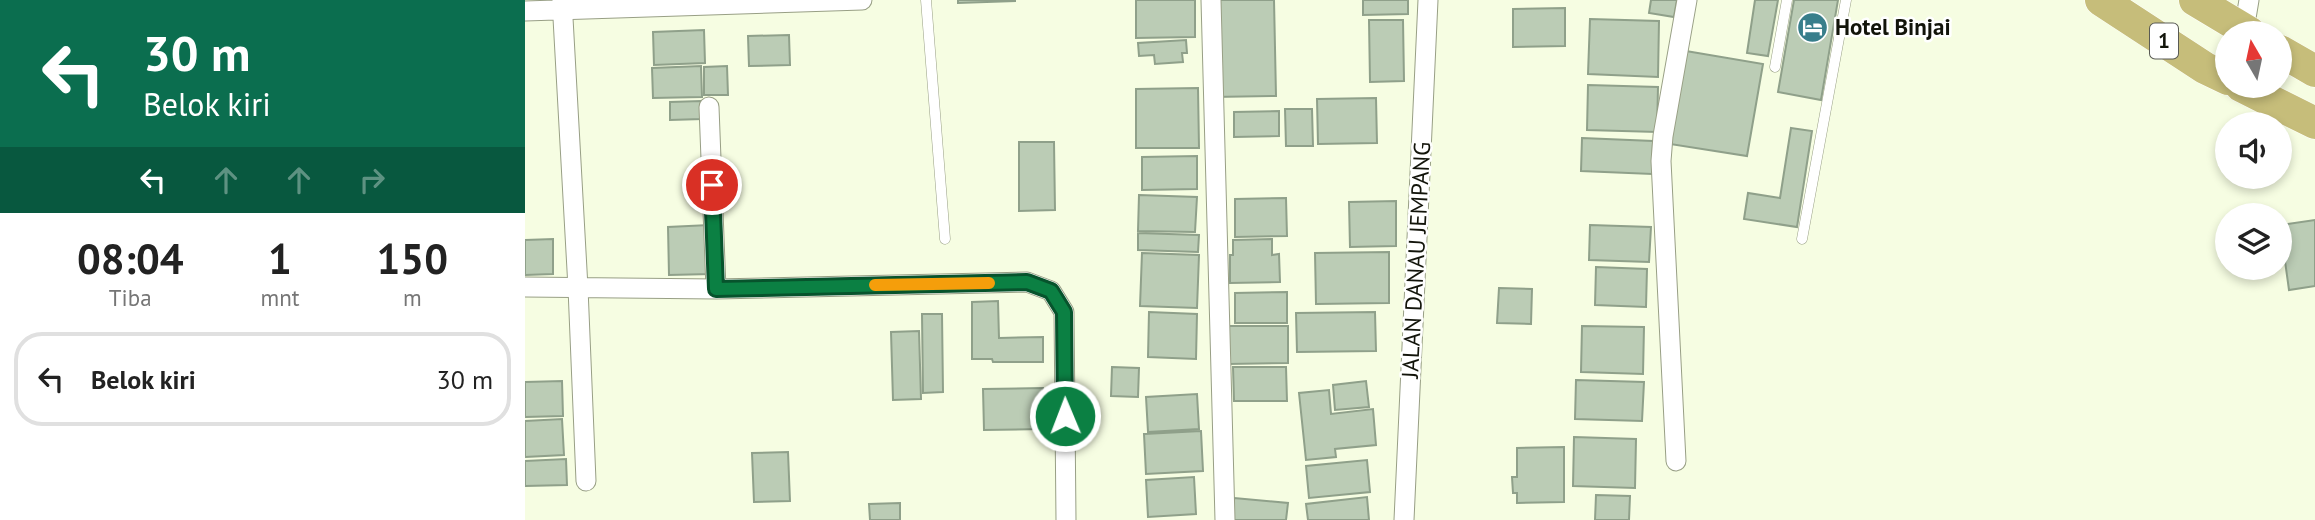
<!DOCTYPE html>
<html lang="id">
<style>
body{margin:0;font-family:"PT Sans",sans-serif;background:#f6f6f6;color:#222;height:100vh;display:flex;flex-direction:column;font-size:26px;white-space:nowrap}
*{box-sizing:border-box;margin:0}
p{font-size:23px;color:#767676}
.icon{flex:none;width:38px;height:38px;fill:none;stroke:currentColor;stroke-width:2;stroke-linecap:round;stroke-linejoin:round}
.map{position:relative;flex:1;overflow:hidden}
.details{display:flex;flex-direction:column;background:#fff;width:525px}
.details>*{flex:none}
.hud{background:#0b6e4f;color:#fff;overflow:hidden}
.needle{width:46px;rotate:351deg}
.controls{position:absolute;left:1690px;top:21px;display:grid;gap:14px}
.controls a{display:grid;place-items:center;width:77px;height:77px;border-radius:50%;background:#fff;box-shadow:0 4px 10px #0003;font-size:35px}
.pin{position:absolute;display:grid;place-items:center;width:60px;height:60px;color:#fff;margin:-30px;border:4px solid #fff;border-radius:50%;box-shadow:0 2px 7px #0007}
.me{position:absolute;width:77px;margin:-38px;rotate:359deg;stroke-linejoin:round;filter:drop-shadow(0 0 5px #0008)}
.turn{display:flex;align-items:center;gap:24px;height:147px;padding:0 28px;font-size:32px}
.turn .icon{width:91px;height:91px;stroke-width:2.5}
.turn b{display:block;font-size:49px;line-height:60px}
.lanes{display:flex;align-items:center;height:66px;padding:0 28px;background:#0003;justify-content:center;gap:35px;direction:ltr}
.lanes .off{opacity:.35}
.eta{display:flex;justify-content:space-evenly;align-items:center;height:119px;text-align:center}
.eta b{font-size:42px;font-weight:800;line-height:49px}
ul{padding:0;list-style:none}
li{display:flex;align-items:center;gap:21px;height:94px;margin:0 14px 10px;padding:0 14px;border:4px solid #e0e0e0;border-radius:28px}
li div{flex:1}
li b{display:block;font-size:26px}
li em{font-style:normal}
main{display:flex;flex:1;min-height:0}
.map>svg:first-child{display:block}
.building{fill:#bbccb5;stroke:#8fa08a;stroke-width:2}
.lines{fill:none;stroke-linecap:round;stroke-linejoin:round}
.lane-casing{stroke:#989f85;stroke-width:11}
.street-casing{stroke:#989f85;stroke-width:21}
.primary-casing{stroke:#fff;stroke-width:33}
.lane{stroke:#fff;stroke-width:10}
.street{stroke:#fff;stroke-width:19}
.primary{stroke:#c6bd7a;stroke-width:32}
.route-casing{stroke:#07532c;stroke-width:18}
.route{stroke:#0b8043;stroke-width:12}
.slow{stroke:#f59e0b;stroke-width:12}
.labels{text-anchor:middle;stroke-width:5;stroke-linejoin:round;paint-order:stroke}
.shield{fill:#fff;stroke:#595a54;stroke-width:2}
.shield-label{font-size:21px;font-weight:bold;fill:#12140a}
.poi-label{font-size:23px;font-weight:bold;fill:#12140a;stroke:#fff;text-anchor:start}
.street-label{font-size:23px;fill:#12140a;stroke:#fff}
</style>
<main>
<section class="details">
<div class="hud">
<div class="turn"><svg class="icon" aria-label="left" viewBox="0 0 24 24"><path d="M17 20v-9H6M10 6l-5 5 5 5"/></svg><div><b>30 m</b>Belok kiri</div></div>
<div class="lanes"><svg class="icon" aria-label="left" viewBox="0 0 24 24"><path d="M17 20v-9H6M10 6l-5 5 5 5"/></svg><svg class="icon off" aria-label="ahead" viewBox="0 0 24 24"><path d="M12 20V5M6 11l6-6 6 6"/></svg><svg class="icon off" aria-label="ahead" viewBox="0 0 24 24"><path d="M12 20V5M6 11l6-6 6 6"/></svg><svg class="icon off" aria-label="right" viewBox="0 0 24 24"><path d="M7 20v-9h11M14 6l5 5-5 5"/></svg></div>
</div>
<div class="eta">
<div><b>08:04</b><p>Tiba</p></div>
<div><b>1</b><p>mnt</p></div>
<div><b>150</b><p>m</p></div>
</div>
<ul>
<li><svg class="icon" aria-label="left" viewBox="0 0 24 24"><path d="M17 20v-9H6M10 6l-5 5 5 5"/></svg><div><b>Belok kiri</b></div><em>30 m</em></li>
</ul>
</section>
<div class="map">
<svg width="1790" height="520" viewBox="0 0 1790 520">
<rect width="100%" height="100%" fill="#f6fde2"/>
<path class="building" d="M 433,0 L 490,0 L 490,1 L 433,3 Z
M 611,0 L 670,0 L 670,37 L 611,38 Z
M 687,0 L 749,0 L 751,96 L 688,97 Z
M 838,0 L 883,0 L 883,14 L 838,15 Z
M 1126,0 L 1152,0 L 1149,17 L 1124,13 Z
M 1230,0 L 1253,0 L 1243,56 L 1222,53 Z
M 1269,0 L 1313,0 L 1296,100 L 1253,92 Z
M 1040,8 L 1040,46 L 988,47 L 988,9 Z
M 1065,19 L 1134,21 L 1133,77 L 1063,74 Z
M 844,20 L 878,20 L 879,81 L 845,82 Z
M 179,30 L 180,63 L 129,65 L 128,32 Z
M 264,35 L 265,65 L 224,66 L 223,36 Z
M 661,40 L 662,53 L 657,53 L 658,62 L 630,64 L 629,55 L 614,56 L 613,43 Z
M 1161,51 L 1238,64 L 1222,156 L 1145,144 Z
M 176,66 L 177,97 L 128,98 L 127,68 Z
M 202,66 L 203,95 L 179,95 L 179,67 Z
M 1063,85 L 1133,87 L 1132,132 L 1062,130 Z
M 673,88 L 674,148 L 611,148 L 611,89 Z
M 851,98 L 852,143 L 793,144 L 792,99 Z
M 176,101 L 177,119 L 145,120 L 145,102 Z
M 760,109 L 787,109 L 788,146 L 761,146 Z
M 754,111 L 754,136 L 709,137 L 709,112 Z
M 1266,128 L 1287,131 L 1272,227 L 1219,219 L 1223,193 L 1255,198 Z
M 1057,138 L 1128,141 L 1127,174 L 1056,171 Z
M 494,142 L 529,142 L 530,210 L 494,211 Z
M 672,156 L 672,189 L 617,190 L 617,157 Z
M 614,195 L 672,197 L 670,232 L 613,231 Z
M 761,198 L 762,236 L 710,237 L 710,199 Z
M 871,201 L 871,246 L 825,247 L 824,202 Z
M 1790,220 L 1790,286 L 1764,290 L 1755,225 Z
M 184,225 L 186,274 L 144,275 L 143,227 Z
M 1065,225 L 1126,227 L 1124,262 L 1064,260 Z
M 613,233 L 674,235 L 673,252 L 613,250 Z
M 28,239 L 28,274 L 0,275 L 0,240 Z
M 747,239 L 747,255 L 754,254 L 755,282 L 705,283 L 705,255 L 708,255 L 708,240 Z
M 864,252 L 864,303 L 791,304 L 790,253 Z
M 617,253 L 674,255 L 672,308 L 615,306 Z
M 1071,267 L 1122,269 L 1121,307 L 1070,305 Z
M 974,288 L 1007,289 L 1006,324 L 972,323 Z
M 762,292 L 762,323 L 710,323 L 710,293 Z
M 473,301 L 474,338 L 518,337 L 518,362 L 468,362 L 467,359 L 447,359 L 447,302 Z
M 624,312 L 672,314 L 671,359 L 623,357 Z
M 850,312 L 851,351 L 772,352 L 771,313 Z
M 397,314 L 417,314 L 418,392 L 398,393 Z
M 703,326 L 763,326 L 763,363 L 703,364 Z
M 1057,326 L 1119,327 L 1118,374 L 1056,372 Z
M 394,331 L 396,399 L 368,400 L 366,332 Z
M 587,367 L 614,368 L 613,397 L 586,396 Z
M 708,367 L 761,367 L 762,401 L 709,401 Z
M 1051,380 L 1119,382 L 1117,421 L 1050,419 Z
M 37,381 L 38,416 L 0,417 L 0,382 Z
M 841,381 L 844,407 L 810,410 L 808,385 Z
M 518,388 L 519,429 L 459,430 L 458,389 Z
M 804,390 L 806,414 L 848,409 L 851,445 L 810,449 L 811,457 L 781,460 L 774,393 Z
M 672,394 L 674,429 L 623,432 L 621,397 Z
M 37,419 L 39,455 L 0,457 L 0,421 Z
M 676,431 L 678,471 L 621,474 L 619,434 Z
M 1049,437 L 1111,439 L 1110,488 L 1048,486 Z
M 1039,447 L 1039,502 L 992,503 L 992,493 L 988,493 L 987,477 L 992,477 L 992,448 Z
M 263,452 L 265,501 L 229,502 L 227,453 Z
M 41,459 L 42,485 L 0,486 L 0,461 Z
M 842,460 L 845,492 L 784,498 L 781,466 Z
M 669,477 L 671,514 L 623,517 L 621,480 Z
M 1071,495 L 1105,496 L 1104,520 L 1070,520 Z
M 842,497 L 844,520 L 783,520 L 781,504 Z
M 709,498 L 763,503 L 761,520 L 708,520 Z
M 375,503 L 375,520 L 345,520 L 344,504 Z"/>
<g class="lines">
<defs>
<path id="lane" d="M 401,0 L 420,239
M 1250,67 L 1262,0
M 1277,239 L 1321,0"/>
<path id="street" d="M 37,0 L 53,288 L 61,481
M 686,0 L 700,520
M 0,11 L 337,0
M 1719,30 L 1724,0
M 184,107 L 191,289
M 0,287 L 191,289 L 502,282 L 526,291 L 539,312 L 541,520
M 1151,461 L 1136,161 L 1138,136 L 1162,0
M 879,520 L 903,0"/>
<path id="primary" d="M 1576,0 L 1680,68 L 1703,79
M 1670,0 L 1725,33
M 1755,51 L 1790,71
M 1716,86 L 1790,123"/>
</defs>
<use href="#lane" class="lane-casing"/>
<use href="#street" class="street-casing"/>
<use href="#primary" class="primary-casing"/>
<use href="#lane" class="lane"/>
<use href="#street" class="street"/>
<use href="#primary" class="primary"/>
</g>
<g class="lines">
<defs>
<path id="route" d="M 187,185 L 191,289 L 502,282 L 526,291 L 539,312 L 540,416"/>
</defs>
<use href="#route" class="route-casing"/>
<use href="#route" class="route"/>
<path class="slow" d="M 350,285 L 464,283"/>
</g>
<defs>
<symbol id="hotel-disc" viewBox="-11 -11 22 22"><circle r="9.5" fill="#387e8b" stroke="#fff"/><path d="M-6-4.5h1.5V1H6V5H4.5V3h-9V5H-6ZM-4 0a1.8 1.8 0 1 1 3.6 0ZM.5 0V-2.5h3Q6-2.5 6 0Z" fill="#fff"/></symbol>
</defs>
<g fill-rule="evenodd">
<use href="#hotel-disc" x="1270" y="10" width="35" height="35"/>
</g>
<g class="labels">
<rect class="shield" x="1625" y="23.5" width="28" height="35" rx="5"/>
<g class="shield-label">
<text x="1639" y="48">1</text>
</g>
<g class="poi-label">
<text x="1310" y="35">Hotel Binjai</text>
</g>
<g class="street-label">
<text transform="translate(891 260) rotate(-87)" y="8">JALAN DANAU JEMPANG</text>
</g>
</g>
</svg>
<div class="controls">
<a><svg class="needle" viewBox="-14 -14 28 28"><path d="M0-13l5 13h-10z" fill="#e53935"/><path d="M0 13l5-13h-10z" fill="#767676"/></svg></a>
<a><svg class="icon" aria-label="sound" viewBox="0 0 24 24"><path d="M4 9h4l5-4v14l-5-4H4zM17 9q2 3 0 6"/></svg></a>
<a><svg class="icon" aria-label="layers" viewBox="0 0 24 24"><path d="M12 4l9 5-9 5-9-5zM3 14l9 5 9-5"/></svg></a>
</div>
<div class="pin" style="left:187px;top:185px;background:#d93025"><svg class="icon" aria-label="arrive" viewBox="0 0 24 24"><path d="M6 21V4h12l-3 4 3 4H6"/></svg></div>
<svg class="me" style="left:540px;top:416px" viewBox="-20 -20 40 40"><circle r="17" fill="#0b8043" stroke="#fff" stroke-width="3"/><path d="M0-11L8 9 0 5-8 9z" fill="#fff"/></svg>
</div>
</main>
